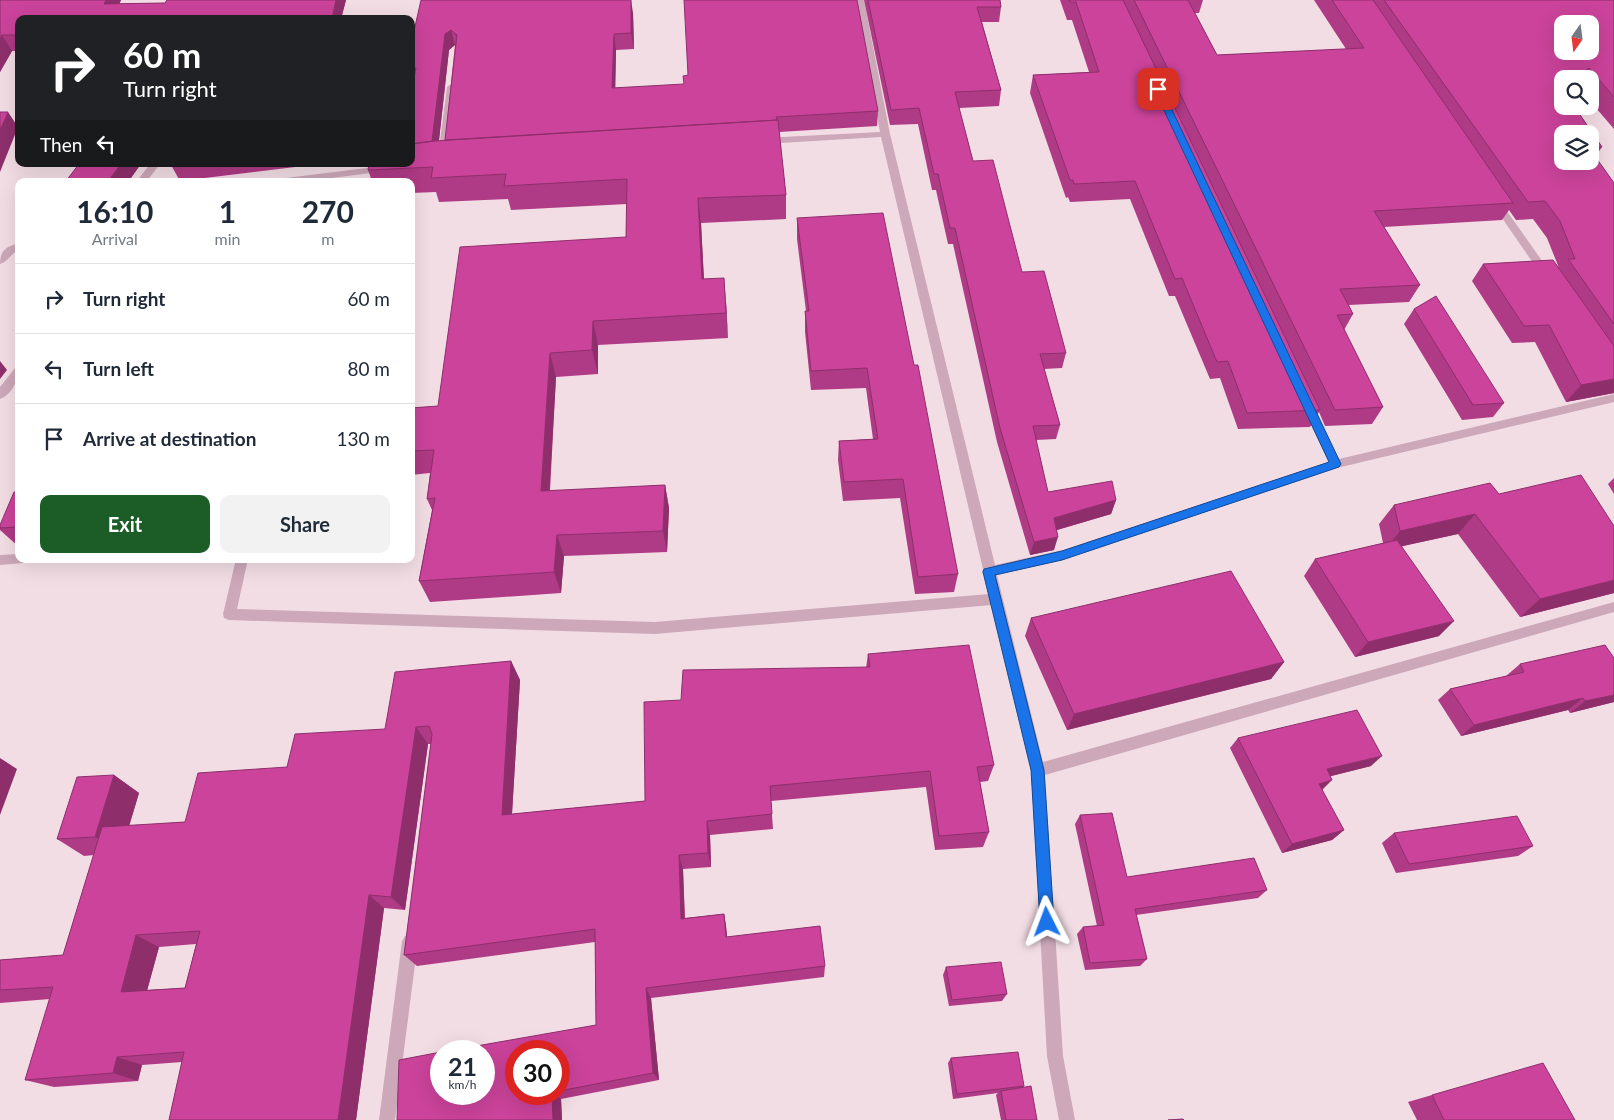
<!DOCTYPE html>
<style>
body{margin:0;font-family:Lato,sans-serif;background:#f2f2f3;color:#1f2937;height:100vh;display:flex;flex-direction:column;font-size:19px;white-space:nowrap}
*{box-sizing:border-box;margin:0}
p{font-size:16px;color:#747a83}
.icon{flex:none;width:28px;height:28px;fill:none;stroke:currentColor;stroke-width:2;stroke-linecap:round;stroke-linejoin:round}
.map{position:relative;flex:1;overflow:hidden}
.sheet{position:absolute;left:15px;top:178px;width:400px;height:385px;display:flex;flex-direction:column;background:#fff;border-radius:10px;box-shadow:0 5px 20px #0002}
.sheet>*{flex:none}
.banner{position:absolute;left:15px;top:15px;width:400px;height:152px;border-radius:10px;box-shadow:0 5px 20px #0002;background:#202124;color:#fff;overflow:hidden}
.needle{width:32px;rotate:194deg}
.tools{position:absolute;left:1554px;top:15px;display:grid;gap:10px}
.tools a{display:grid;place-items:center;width:45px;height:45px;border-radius:10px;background:#fff;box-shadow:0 5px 20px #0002;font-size:25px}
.speed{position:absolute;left:430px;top:1040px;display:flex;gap:10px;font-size:25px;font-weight:700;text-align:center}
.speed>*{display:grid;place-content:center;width:65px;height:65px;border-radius:50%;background:#fff;box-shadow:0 5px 20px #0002;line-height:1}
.speed small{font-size:12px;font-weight:400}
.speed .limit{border:8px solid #d22;background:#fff;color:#111}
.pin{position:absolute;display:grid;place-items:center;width:42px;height:42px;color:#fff;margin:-21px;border-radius:10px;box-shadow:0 2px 8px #0006}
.me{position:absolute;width:55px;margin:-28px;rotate:357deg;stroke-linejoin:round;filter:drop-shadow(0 0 4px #0008)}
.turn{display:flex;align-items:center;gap:18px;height:105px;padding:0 25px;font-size:22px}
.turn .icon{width:65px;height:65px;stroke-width:2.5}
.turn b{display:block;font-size:35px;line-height:42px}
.then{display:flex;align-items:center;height:48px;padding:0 25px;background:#0003;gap:10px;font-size:19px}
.eta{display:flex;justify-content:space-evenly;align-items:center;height:85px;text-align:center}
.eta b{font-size:30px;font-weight:700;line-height:35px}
.button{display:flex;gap:10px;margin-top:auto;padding:10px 25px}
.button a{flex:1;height:58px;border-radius:10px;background:#1c5c27;color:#fff;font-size:20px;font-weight:700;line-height:58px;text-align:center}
.button a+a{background:#f2f2f3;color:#1f2937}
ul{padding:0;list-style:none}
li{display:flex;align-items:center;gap:15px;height:70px;padding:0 25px;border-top:1px solid #e0e1e3}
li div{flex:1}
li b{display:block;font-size:19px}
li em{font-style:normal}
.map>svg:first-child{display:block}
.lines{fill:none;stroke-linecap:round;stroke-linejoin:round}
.minor{fill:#cca8b8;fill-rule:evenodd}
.wall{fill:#af3a85;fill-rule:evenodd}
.shaded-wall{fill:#8e2f6c}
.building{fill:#cb439b;stroke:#8e2f6c;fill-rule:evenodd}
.route{fill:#1a73e8;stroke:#114b97}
</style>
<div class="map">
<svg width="1614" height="1120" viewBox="0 0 1614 1120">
<rect width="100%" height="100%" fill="#f3dde5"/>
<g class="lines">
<path class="minor" d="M 856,0 L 864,0 L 890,134 L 995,565 L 1063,550 L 1329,462 L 1302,406 L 1308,402 L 1314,406 L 1339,459 L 1614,394 L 1614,402 L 1337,468 L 1063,560 L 997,575 L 1043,762 L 1614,602 L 1614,612 L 1045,775 L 1063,1056 L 1075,1120 L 1059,1120 L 1047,1056 L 1031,770 L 992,605 L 655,634 L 229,620 L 224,618 L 223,614 L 236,559 L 248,559 L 237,609 L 655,622 L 989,594 L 985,576 L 982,572 L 983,569 L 881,137 L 763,144 L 758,141 L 763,138 L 880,132 Z
M 451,84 L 455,87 L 448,156 L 443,159 L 438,156 L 447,87 Z
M 150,164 L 160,164 L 147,181 L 137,181 Z
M 383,166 L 386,167 L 386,171 L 308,181 L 281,181 L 286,178 Z
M 1496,199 L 1499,200 L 1550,272 L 1550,276 L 1542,276 L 1491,202 Z
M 19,243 L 19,250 C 11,253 8,262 0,264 C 0,250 6,247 19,243 Z
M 19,367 C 19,379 12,395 0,399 L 0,387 L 15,368 Z
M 19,554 L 19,559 L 25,559 L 23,563 L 0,565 L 0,555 Z
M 410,933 L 415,936 L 418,941 L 395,1120 L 379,1120 L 402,941 L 405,936 Z"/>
</g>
<path class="wall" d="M 0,0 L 121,0 L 119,4 L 165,3 L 167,0 L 346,0 L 341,19 L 19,19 L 19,51 L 12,51 L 0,72 Z
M 864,0 L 1000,0 L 1001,7 L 999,22 L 982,22 L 1001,90 L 999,106 L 959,108 L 973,161 L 1022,272 L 1066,353 L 1062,368 L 1044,369 L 1060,425 L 1056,439 L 1036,440 L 1048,492 L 1116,500 L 1111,514 L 1057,530 L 1054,550 L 1030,555 L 997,442 L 953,244 L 948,244 L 936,190 L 932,190 L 918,124 L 890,125 Z
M 1060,0 L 1203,0 L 1199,13 L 1195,13 L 1217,55 L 1346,49 L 1314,0 L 1614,0 L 1614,129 L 1590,101 L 1590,79 L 1562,79 L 1562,106 L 1574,106 L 1602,147 L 1595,157 L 1614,183 L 1614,393 L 1566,402 L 1535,342 L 1512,343 L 1472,281 L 1483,264 L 1553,260 L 1559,268 L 1547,238 L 1533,219 L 1516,220 L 1509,210 L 1502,220 L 1384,227 L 1420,285 L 1409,302 L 1349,305 L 1353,314 L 1344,330 L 1383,407 L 1372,424 L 1325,426 L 1319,412 L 1310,427 L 1238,429 L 1220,378 L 1210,379 L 1175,296 L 1169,296 L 1130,199 L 1070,202 L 1068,197 L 1066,198 L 1030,93 L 1033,75 L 1089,72 L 1072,20 L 1067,20 ZM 1562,24 L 1590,24 L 1590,51 L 1562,51 ZM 1562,134 L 1590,134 L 1590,161 L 1562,161 Z
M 633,13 L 634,49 L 616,50 L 615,88 L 878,111 L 877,126 L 779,132 L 786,195 L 786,219 L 701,223 L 704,279 L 726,302 L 728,338 L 598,345 L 598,374 L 556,377 L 550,491 L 665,485 L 669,508 L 667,552 L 564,556 L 561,593 L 430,602 L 419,581 L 432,510 L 427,499 L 430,473 L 411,475 L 411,408 L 438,406 L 626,237 L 627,204 L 511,210 L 508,199 L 439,202 L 436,192 L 411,193 L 411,181 L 372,181 L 368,170 L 411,164 L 413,84 L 411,84 L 411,31 ZM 455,45 L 445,140 L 439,141 L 449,50 Z
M 171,164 L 320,164 L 180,181 L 171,165 Z
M 797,218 L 914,365 L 958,574 L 954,592 L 915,594 L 900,498 L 843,501 L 838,460 L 839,441 L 873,439 L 866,388 L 811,390 L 805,332 L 805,311 L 806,311 L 797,239 Z
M 1414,309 L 1504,403 L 1493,417 L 1462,420 L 1404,324 Z
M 1614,478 L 1614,494 L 1608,484 Z
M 19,491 L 19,547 L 0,530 L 0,525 Z
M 1499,494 L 1614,593 L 1520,617 L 1458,534 L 1402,546 L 1439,636 L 1355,657 L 1304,576 L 1315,559 L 1383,543 L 1379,524 L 1394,505 Z
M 246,559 L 298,559 L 249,563 Z
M 1031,618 L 1284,662 L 1271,679 L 1067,730 L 1025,636 Z
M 868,654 L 994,765 L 988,781 L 980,782 L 989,832 L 983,847 L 935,850 L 926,787 L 771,801 L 773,829 L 710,835 L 711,867 L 683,869 L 685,918 L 724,914 L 726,926 L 727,937 L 825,966 L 824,977 L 651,998 L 659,1080 L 561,1099 L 562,1120 L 397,1120 L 596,1025 L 595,942 L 417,966 L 404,955 L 431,744 L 428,744 L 405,910 L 384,908 L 356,1120 L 169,1120 L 182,1062 L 142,1065 L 138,1081 L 54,1087 L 25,1080 L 50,999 L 0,1003 L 0,960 L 63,955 L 94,855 L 84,856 L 57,839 L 114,775 L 139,793 L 129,826 L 185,822 L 287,767 L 385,729 L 511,661 L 520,680 L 512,814 L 645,801 L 681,700 L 866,668 ZM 196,944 L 185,988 L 147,990 L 159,947 ZM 559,1051 L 559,1094 L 516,1094 Z
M 1520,664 L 1614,702 L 1570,713 L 1568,710 L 1461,736 L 1438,700 L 1450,689 L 1506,676 Z
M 1238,738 L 1371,766 L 1330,776 L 1322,790 L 1344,830 L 1332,840 L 1282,853 L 1230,748 Z
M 1080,815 L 1127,877 L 1267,890 L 1258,898 L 1136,915 L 1147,959 L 1140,966 L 1085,970 L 1077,934 L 1083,927 L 1097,926 L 1075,824 Z
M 1394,833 L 1533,846 L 1518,856 L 1396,873 L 1382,843 Z
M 946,967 L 1007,994 L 1002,1001 L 949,1006 L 943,975 Z
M 951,1058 L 1024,1086 L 1023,1087 L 1037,1120 L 1001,1120 L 996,1095 L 998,1093 L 953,1099 L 948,1063 Z
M 1432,1095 L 1575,1120 L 1417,1120 L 1408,1102 Z"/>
<path class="shaded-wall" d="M 106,0 L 121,0 L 113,19 L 104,4 Z
M 336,0 L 346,0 L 341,19 L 332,19 Z
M 631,0 L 633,13 L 634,49 L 631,33 Z
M 451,30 L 455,45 L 449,50 L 437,157 L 432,142 L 445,34 Z
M 614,34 L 616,50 L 615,104 L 612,88 Z
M 2,35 L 12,51 L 0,72 L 0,39 Z
M 1589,68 L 1582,79 L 1575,79 Z
M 8,112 L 18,127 L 0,172 L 0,130 Z
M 121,164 L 141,164 L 129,181 L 108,181 Z
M 698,198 L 701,223 L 705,303 L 702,279 Z
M 724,278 L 726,302 L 728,338 L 726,313 Z
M 593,321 L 598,345 L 598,374 L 592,350 Z
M 550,353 L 556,377 L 548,513 L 541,491 Z
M 0,361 L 7,370 L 0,379 Z
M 1614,379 L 1614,393 L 1566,402 L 1581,385 Z
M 665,485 L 669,508 L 667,552 L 663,531 Z
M 1116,500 L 1111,514 L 1050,532 L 1054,518 Z
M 1475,514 L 1458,534 L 1385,550 L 1400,531 Z
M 557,535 L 564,556 L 561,593 L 554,572 Z
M 1058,537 L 1054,550 L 1030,555 L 1034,542 Z
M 1614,580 L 1614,593 L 1520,617 L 1540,599 Z
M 1454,621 L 1439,636 L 1355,657 L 1368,642 Z
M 511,661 L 520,680 L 511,830 L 502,815 Z
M 1284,662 L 1271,679 L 1067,730 L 1074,714 Z
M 1614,695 L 1614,702 L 1570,713 L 1585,701 Z
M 1583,698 L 1568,710 L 1461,736 L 1474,725 Z
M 416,727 L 428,744 L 405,910 L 391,897 Z
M 1382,756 L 1371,766 L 1316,780 L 1327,769 Z
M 0,758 L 17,769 L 0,815 Z
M 114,775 L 139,793 L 121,853 L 95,837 Z
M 1332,780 L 1322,790 L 1319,784 Z
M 707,821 L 710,835 L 711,867 L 708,853 Z
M 1344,830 L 1332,840 L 1282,853 L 1292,844 Z
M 679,855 L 683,869 L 685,931 L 681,919 Z
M 369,895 L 384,908 L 356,1120 L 338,1120 Z
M 724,914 L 726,926 L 728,949 L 726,937 Z
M 136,935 L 159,947 L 144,1002 L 121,992 Z
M 646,988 L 651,998 L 659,1080 L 653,1073 Z
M 117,1057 L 142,1065 L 138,1081 L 113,1073 Z
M 552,1094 L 554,1094 L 561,1099 L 562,1120 L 553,1120 Z"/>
<path class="building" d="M 0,0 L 106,0 L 104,4 L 165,3 L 167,0 L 336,0 L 332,19 L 19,19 L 19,35 L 2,35 L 0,39 Z
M 421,0 L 631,0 L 631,33 L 614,34 L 612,88 L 684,84 L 683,76 L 688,75 L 684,0 L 857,0 L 878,111 L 776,117 L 777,120 L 445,140 L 457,35 L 451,30 L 445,34 L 432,141 L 411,144 L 411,91 L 416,68 L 411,69 L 411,31 L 414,31 Z
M 868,0 L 1000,0 L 1001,7 L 977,7 L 1001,90 L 955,92 L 973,161 L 993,160 L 1022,272 L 1044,271 L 1066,353 L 1040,354 L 1060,425 L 1033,426 L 1048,492 L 1112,481 L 1116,500 L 1054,518 L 1058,537 L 1034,542 L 1000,428 L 955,228 L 950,228 L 938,174 L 934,174 L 919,108 L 891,110 Z
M 1069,0 L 1123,0 L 1320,410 L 1247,413 L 1228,361 L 1217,362 L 1182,278 L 1175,279 L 1135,181 L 1074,184 L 1073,180 L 1070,180 L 1033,75 L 1099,72 L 1076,2 L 1070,2 Z
M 1134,0 L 1188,0 L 1217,55 L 1364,48 L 1332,0 L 1373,0 L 1513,203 L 1374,211 L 1420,285 L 1340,289 L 1353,314 L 1337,315 L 1383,407 L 1335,410 Z
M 1384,0 L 1614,0 L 1614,97 L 1589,68 L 1575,79 L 1562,79 L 1562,88 L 1561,89 L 1562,90 L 1562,106 L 1574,106 L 1602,147 L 1590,147 L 1590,134 L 1562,134 L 1562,161 L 1590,161 L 1590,149 L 1614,183 L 1614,324 L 1568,259 L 1575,259 L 1560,221 L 1545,201 L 1528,202 ZM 1562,24 L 1590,24 L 1590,51 L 1562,51 Z
M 0,112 L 8,112 L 0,130 Z
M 778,120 L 786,195 L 698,198 L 702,279 L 724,278 L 726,313 L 593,321 L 592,350 L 550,353 L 541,491 L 665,485 L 663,531 L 557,535 L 554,572 L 419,581 L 435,498 L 427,499 L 434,450 L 411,451 L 411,408 L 438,406 L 460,247 L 626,237 L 627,179 L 504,186 L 506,174 L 431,178 L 433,167 L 368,170 L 369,164 L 411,164 L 411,144 L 435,141 Z
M 79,164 L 121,164 L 108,181 L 66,181 Z
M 171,164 L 183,164 L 171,165 Z
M 883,213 L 914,365 L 918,365 L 958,574 L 918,577 L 903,479 L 844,482 L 839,441 L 878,439 L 867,368 L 811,371 L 805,311 L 809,311 L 797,218 Z
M 1553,260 L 1614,346 L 1614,379 L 1581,385 L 1549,325 L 1524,326 L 1483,264 Z
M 1436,296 L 1504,403 L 1473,405 L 1414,309 Z
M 1581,475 L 1614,526 L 1614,580 L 1540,599 L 1475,514 L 1400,531 L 1394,505 L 1490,483 L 1499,494 Z
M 19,491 L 19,527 L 0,528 L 0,525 L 14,492 Z
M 1397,540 L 1454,621 L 1368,642 L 1315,559 Z
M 1231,571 L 1284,662 L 1074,714 L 1031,618 Z
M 969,645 L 994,765 L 977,767 L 989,832 L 939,836 L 930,771 L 770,786 L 772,814 L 707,821 L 708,853 L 679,855 L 681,919 L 724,914 L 726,937 L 820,926 L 825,966 L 646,988 L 653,1073 L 559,1091 L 559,1051 L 516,1051 L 516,1094 L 552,1094 L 553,1120 L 397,1120 L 399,1060 L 441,1052 L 441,1094 L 484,1094 L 484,1051 L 448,1051 L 596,1025 L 595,929 L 404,955 L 432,734 L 429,726 L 416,727 L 391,897 L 369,895 L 338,1120 L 169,1120 L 184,1052 L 117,1057 L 113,1073 L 25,1080 L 53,987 L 0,990 L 0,960 L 63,955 L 102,827 L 185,822 L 198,773 L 287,767 L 295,734 L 385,729 L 395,672 L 511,661 L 502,815 L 645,801 L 644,702 L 681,700 L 683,670 L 870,667 L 868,654 ZM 200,931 L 185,988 L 121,992 L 136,935 Z
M 1605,645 L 1614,658 L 1614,695 L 1585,701 L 1583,698 L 1474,725 L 1450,689 L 1524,672 L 1520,664 Z
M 1357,710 L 1382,756 L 1327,769 L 1332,780 L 1319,784 L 1344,830 L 1292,844 L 1238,738 Z
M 114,775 L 95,837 L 57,839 L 77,777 Z
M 1112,813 L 1127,877 L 1254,858 L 1267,890 L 1135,909 L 1147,959 L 1090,963 L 1083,927 L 1104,925 L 1080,815 Z
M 1517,816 L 1533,846 L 1409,864 L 1394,833 Z
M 1001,962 L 1007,994 L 952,1000 L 946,967 Z
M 1018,1052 L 1024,1086 L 957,1094 L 951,1058 Z
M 1543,1063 L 1575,1120 L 1444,1120 L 1432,1095 Z
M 1031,1086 L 1037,1120 L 1006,1120 L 1001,1091 Z
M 1183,1119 L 1184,1120 L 1168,1120 Z"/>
<path class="route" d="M 1158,87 L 1162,89 L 1341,464 L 1339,467 L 1062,560 L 995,575 L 1044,770 L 1054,922 L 1052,927 L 1047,929 L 1042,927 L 1040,922 L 1031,770 L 983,572 L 984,569 L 1062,551 L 1329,462 L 1154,89 Z"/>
</svg>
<div class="tools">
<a><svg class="needle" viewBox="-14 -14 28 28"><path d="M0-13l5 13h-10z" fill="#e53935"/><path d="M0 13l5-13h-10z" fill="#747a83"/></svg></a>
<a><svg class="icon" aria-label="search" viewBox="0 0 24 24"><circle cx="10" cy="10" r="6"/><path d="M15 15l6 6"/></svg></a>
<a><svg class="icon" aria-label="layers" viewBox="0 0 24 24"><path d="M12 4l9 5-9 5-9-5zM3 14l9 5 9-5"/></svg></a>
</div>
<div class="speed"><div>21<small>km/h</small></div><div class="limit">30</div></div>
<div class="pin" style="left:1158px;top:89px;background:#d93025"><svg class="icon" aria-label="arrive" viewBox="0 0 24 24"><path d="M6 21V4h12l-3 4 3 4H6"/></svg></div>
<svg class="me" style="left:1047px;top:922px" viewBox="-20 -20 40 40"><path d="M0-17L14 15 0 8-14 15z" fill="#1a73e8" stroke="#fff" stroke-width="4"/></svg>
<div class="banner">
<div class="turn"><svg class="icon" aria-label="right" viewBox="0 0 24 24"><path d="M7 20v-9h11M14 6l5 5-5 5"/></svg><div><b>60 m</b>Turn right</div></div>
<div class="then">Then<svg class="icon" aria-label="left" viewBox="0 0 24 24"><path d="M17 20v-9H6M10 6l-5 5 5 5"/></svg></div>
</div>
<section class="sheet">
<div class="eta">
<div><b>16:10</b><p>Arrival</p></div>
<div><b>1</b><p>min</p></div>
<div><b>270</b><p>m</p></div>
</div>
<ul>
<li><svg class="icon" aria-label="right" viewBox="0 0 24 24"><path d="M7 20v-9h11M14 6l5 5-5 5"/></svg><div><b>Turn right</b></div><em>60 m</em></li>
<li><svg class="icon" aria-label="left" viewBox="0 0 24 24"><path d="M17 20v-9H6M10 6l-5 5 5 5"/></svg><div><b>Turn left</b></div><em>80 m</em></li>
<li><svg class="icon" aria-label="arrive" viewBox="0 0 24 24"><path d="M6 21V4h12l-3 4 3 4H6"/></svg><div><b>Arrive at destination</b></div><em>130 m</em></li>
</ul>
<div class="button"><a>Exit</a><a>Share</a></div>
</section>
</div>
